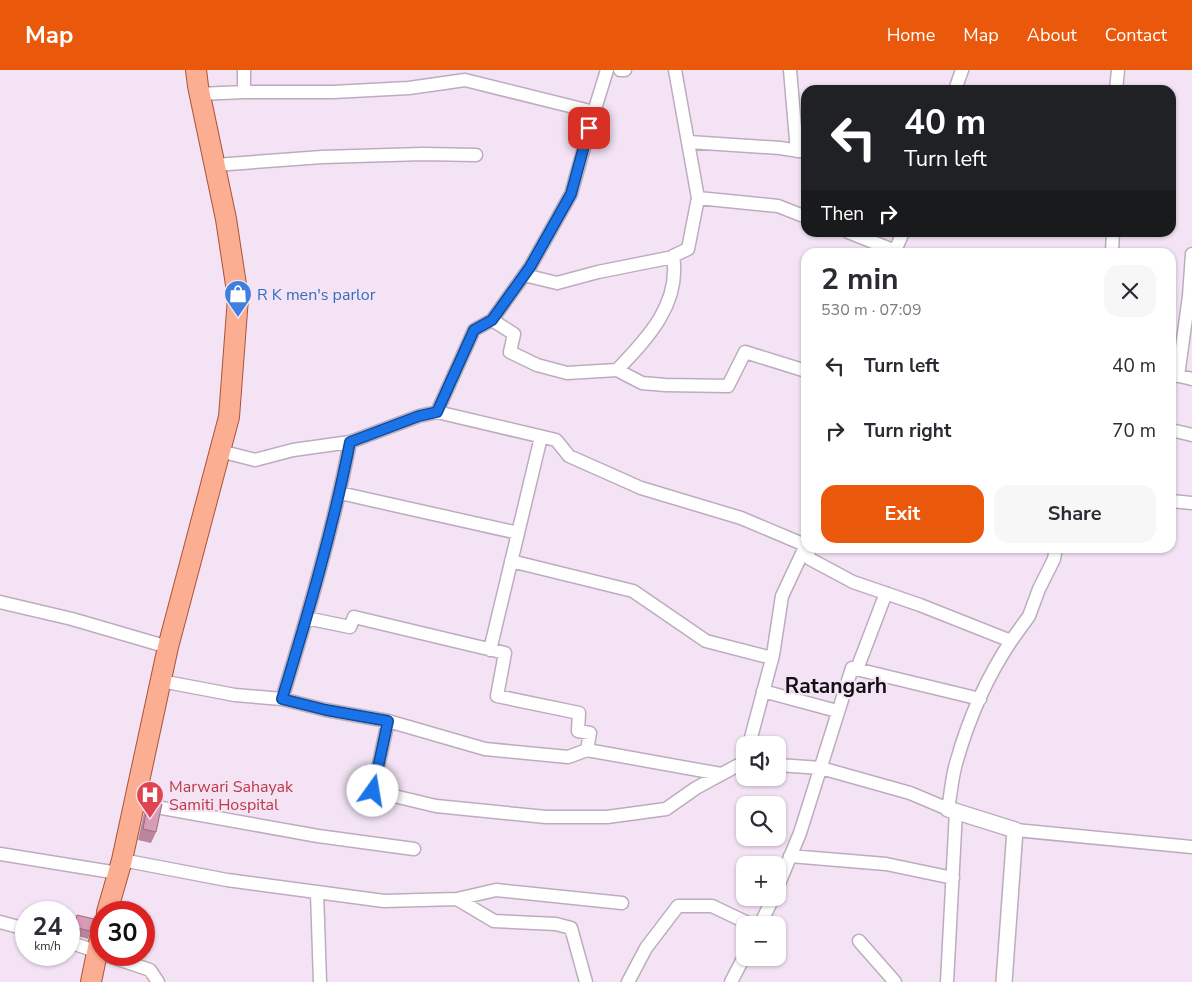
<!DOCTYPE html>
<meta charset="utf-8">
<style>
body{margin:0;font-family:"Nunito Sans",sans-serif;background:#f7f7f7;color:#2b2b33;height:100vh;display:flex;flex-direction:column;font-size:19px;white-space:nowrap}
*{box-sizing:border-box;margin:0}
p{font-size:16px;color:#7c7c81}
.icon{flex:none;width:28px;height:28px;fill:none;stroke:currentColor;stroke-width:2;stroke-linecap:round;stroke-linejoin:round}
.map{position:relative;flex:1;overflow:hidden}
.drawer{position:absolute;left:801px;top:178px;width:375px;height:305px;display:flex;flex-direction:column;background:#fff;border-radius:15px;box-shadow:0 1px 4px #0004}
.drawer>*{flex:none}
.hud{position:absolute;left:801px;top:15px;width:375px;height:152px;border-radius:15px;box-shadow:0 1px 4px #0004;background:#202124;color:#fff;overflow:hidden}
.buttons{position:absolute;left:736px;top:666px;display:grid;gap:10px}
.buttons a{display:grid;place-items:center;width:50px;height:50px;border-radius:10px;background:#fff;box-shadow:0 1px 4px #0004;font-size:25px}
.speed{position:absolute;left:15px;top:831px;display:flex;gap:10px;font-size:25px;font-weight:700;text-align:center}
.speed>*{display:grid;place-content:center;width:65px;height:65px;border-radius:50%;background:#fff;box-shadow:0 1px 4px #0004;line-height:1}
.speed small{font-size:12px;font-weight:400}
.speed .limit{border:8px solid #d22;background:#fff;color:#111}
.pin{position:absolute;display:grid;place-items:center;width:42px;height:42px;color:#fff;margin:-21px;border-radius:10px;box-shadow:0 2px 8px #0006}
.me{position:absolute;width:55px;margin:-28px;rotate:13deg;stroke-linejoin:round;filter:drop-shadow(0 0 4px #0008)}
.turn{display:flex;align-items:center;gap:18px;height:105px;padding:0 20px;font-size:22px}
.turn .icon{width:65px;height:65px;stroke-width:2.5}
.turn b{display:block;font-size:35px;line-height:42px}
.then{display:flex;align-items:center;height:48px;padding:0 20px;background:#0003;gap:10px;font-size:19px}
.round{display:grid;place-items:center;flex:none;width:52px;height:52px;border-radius:15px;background:#f7f7f7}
.summary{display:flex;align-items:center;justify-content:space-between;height:85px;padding:0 20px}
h1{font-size:30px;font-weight:700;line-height:38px}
.action{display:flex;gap:10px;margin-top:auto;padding:10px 20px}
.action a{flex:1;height:58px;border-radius:15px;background:#ea580c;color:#fff;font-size:20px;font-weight:700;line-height:58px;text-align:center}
.action a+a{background:#f7f7f7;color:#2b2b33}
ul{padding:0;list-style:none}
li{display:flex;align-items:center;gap:15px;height:65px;padding:0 20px}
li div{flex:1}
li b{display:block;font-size:19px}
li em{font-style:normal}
header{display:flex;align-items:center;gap:30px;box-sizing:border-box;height:70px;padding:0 25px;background:#ea580c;color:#fff}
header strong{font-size:24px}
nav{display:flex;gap:28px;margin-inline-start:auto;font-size:18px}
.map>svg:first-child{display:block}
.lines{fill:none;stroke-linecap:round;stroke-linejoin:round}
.minor-casing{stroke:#bcadbe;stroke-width:15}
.tertiary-casing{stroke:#bcadbe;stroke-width:18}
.primary-casing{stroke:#aa5336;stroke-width:22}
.minor{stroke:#fff;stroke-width:12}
.tertiary{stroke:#fff;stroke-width:15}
.primary{stroke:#fcae92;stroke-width:20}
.wall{fill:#bb869d}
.building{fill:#d99cb7;stroke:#986d80}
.route-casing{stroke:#114b97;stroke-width:12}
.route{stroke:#1a73e8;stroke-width:9}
.labels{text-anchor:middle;stroke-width:4.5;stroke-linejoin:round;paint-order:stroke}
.shop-label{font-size:16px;fill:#366cbe;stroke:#f3e3f5;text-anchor:start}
.health-label{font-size:16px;fill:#be3a42;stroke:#f3e3f5;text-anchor:start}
.district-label{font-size:21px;font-weight:bold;fill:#140f14;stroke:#f3e3f5}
</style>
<header>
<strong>Map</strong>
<nav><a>Home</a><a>Map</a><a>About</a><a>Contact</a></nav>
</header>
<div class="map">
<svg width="1192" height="912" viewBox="0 0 1192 912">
<rect width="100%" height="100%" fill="#f3e3f5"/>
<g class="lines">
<defs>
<path id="minor" d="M 620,0 L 625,0
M 675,0 L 698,128 L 778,136 L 806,147
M 790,0 L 797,81
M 955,20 L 962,0
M 1116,20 L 1118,0
M 244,22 L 333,22 L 409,18 L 465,10 L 594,42 L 607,0
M 199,24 L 244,22 L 244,0
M 689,72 L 780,78 L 806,82
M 215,95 L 322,87 L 423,84 L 476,85
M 848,162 L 898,182
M 895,181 L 903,162
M 1112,182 L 1113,162
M 524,205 L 557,213 L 598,202 L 673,187
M 492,250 L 514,264 L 510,282 L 537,295 L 567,303 L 617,300 L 642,313 L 665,315 L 728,316 L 745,282 L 806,301
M 617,300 C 648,268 681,233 673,186 L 688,179 L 698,128
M 1171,304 L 1192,309
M 1178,306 L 1189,226 L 1192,184
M 437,342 L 556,370 L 569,386 L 641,418 L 741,448 L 805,475 L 810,489 L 853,512 L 920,535 L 1011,571 L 1029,546 L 1039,519 L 1054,489 L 1056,478
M 1171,360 L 1192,365
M 220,381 L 255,390 L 293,380 L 350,372 L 419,346 L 437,342 L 474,260 L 492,250 L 530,197 L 571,124 L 594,42
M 340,423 L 518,463
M 1171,431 L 1192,433
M 511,491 L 633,521 L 706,571 L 772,588
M 0,532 L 72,549 L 168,577
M 306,548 L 350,557 L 354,547 L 505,583 L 497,626 L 579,643 L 578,661 L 590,663 L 587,680
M 490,580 L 541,367
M 857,599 L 886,523
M 161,611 L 235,625 L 282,629 L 326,640 L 388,651 L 373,721 L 436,736 L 546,747 L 607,747 L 666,739 L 696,718 L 744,692
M 763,621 L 837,641
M 282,629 C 308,544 333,459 350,372
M 388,651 L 485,679 L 568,687 L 587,680 L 721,704
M 749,675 L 773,585 L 782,526 L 806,475
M 778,695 L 821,698 L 910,723 L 948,739 C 951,723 952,705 957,690 C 969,648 987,607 1011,571
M 134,733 L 318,766 L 414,779
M 1015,760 L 1192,777
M 0,784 L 118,803
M 790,786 L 886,794 L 953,808
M 122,790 L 227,810 L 384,831 L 457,829 L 494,851 L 556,854 L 571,858 L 586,912
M 778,816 L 800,763 L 852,598 L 980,629
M 317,822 L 320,912
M 457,829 L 496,820 L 622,833
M 0,852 L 26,859
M 760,855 L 773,828
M 859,871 L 895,912
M 69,872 L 101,883
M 106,885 L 150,900 L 158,912
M 628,912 L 646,878 L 678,836 L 712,836 L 752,855
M 731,912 L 745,885
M 947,912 L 956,741"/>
<path id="tertiary" d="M 948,739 L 1015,760 L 1004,912"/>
<path id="primary" d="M 107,842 L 122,790 L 168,577 L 229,347 L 238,228 L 226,149 L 198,16 L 196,0
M 91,912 L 101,863"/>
</defs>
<use href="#minor" class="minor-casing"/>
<use href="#tertiary" class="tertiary-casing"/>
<use href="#primary" class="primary-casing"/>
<use href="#minor" class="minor"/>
<use href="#tertiary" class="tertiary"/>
<use href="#primary" class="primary"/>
</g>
<path class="wall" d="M 148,732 L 156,762 L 151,773 L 138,770 L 144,743 Z
M 77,845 L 90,861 L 88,869 L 71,864 Z"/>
<path class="building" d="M 148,732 L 162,734 L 156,762 L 143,759 Z
M 77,845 L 94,849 L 90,861 L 74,857 Z"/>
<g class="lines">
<defs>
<path id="route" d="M 373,721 L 388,651 L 326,640 L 282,629 C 308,544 333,459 350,372 L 419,346 L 437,342 L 474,260 L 492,250 L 530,197 L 571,124 L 589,58"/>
</defs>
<use href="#route" class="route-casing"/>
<use href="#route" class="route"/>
</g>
<defs>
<symbol id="shop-pin" viewBox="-11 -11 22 30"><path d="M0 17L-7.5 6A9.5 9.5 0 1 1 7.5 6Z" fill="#3f7fe0" stroke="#f3e3f5"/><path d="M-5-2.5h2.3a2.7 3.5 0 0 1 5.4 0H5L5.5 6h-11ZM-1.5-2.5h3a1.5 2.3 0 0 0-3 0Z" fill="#fff"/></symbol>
<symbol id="hospital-pin" viewBox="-11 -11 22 30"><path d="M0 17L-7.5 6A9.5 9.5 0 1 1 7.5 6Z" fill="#e0444e" stroke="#f3e3f5"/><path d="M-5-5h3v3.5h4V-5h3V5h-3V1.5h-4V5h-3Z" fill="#fff"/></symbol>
</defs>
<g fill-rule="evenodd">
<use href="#shop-pin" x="222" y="208" width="32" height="43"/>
<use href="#hospital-pin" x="134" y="709" width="32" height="43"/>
</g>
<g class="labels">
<g class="shop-label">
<text x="257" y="230">R K men's parlor</text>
</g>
<g class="health-label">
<text x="169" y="722">Marwari Sahayak<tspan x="169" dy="18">Samiti Hospital</tspan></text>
</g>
<g class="district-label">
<text x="836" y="623">Ratangarh</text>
</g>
</g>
</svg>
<div class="buttons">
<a><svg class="icon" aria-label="sound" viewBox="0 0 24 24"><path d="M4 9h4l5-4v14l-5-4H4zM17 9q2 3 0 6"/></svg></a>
<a><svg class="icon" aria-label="search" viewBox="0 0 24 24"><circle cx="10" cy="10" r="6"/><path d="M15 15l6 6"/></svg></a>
<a>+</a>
<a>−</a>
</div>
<div class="speed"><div>24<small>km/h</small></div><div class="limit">30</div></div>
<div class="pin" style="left:589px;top:58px;background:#d93025"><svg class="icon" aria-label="arrive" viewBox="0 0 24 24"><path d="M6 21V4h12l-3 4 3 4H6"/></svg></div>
<svg class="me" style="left:373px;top:721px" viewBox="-20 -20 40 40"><circle r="19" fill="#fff"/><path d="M0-13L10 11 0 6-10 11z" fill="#1a73e8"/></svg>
<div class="hud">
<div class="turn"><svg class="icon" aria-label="left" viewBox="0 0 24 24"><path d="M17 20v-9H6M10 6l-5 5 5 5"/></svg><div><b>40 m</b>Turn left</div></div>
<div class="then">Then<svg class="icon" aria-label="right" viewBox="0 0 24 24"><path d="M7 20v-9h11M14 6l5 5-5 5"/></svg></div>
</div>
<section class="drawer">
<div class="summary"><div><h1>2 min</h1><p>530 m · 07:09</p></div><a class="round"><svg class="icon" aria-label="close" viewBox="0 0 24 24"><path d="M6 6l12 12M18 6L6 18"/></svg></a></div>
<ul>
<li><svg class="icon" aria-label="left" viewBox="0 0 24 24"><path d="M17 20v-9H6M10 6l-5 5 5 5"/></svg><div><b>Turn left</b></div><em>40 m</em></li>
<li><svg class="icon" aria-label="right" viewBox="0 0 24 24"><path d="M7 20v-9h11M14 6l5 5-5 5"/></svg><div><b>Turn right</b></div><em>70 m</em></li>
</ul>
<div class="action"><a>Exit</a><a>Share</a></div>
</section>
</div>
